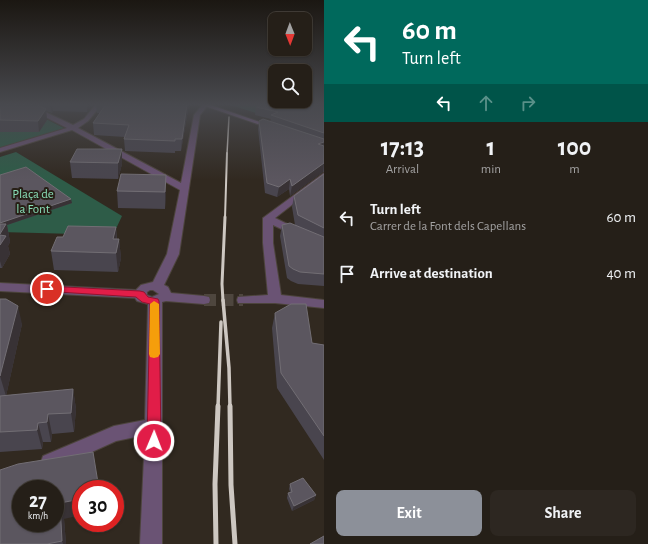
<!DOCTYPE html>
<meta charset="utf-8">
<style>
body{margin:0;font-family:"Alegreya Sans",sans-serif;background:#2d2721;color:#f1f3f6;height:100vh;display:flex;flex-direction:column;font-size:15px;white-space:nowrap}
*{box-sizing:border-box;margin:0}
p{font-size:13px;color:#a3a2a2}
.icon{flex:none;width:22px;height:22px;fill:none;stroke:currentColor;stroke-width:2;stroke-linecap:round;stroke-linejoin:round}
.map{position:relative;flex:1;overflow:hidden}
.panel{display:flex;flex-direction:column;background:#251f18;width:324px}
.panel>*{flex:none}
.hud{background:#00695c;color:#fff;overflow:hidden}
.needle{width:26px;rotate:179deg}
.controls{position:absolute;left:268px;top:12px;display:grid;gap:8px}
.controls a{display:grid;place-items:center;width:44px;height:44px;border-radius:8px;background:#251f18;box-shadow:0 1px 3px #0004,0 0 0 1px #423d37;font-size:20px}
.speed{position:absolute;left:12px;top:480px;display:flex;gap:8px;font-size:20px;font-weight:700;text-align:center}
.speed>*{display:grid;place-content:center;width:52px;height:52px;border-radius:50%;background:#251f18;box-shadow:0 1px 3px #0004,0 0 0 1px #423d37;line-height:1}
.speed small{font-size:10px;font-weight:400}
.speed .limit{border:6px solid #d22;background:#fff;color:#111}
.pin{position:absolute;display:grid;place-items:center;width:34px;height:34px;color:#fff;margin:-17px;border:2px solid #fff;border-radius:50%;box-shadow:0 1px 4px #0007}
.me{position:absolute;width:44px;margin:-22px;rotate:1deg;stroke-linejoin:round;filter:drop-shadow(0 0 3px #0008)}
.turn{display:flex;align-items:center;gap:14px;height:84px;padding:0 12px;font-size:18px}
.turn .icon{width:52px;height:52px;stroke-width:2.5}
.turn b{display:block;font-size:28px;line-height:34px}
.lanes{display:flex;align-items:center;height:38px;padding:0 12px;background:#0003;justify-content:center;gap:20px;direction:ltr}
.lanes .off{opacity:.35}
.eta{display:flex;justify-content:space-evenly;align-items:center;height:68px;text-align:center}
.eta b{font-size:24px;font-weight:700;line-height:28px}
.primary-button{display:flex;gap:8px;margin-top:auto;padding:8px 12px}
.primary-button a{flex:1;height:46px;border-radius:8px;background:#8c9099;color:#fff;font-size:16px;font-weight:700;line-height:46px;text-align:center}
.primary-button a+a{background:#2d2721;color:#f1f3f6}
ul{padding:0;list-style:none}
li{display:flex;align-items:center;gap:12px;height:56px;padding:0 12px}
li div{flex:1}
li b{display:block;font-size:15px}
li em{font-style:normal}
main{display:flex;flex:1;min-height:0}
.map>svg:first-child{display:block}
.green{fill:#2e5c48}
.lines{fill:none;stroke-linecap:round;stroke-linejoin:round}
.street-tunnel{stroke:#4e463e;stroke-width:12;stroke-dasharray:12 5.5;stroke-linecap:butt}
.street-casing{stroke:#4c443c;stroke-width:2}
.secondary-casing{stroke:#4c443c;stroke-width:2}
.street{fill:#6a5374;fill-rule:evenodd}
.secondary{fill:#8d699d;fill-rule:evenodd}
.rail-far4{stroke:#cdc7c1;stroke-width:1.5}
.rail-far3{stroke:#cdc7c1;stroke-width:2}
.rail-far2{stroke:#cdc7c1;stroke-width:3}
.rail-far1{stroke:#cdc7c1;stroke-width:3.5}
.rail{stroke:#cdc7c1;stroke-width:5}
.wall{fill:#49454e}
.shaded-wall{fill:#383235}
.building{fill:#5b565f;stroke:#726e74;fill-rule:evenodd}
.route{fill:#e11d48;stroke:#92132f}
.slow{fill:#f59e0b}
.labels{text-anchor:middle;stroke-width:4;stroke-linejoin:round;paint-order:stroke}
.far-park-label{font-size:13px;fill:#89deb7;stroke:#271f16}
</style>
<main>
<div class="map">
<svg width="324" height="544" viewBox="0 0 324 544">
<rect width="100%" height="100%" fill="#312920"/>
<path class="green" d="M 0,104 L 16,104 L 66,129 L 0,149 Z
M 227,104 L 270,104 L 259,114 Z
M 16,152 L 122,216 L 113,235 L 0,232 L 0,157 Z"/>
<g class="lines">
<path class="street-tunnel" d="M 204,300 L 243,300"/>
<defs>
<path id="street" d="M 20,104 L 28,104 L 73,125 L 84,119 L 96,104 L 102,104 L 88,121 L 78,128 L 181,183 L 194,115 L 203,104 L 209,104 L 200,115 L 179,254 L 164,285 L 168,287 L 171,293 L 204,296 L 209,297 L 210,300 L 209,303 L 204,304 L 166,301 L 162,302 L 162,544 L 140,544 L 145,435 L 116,441 L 50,471 L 43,468 L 41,462 L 43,456 L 114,426 L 145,420 L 148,304 L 137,301 L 135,298 L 0,291 L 0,283 L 136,290 L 141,285 L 153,282 L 167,254 L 180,190 L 72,130 L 0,152 L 0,148 L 67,128 ZM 150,290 L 153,290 L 159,294 L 152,297 L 147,295 L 147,292 Z
M 324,173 L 324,180 L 275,218 L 324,242 L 324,249 L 273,225 L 273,243 L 281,295 L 324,300 L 324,308 L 275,303 L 238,303 L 237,300 L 238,297 L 268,295 L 263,243 L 263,218 Z"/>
<path id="secondary" d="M 199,104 L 208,104 L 277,128 L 272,129 Z"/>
</defs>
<use href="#street" class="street-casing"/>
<use href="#secondary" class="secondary-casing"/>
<use href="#street" class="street"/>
<use href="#secondary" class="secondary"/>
<path class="rail-far4" d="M 227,154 L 229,117"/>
<path class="rail-far3" d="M 225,218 L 227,153"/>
<path class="rail-far2" d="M 223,301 L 222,284 L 225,217"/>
<path class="rail-far1" d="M 223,300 L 229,368 L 230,407
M 218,407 L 221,322"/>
<path class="rail" d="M 230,406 L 231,485 L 235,544
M 216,544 L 215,484 L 218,406"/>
</g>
<path class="wall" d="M 0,104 L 94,104 L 87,112 L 53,111 L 52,113 L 46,111 L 47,120 L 39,132 L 0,132 Z
M 96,104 L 189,104 L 181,151 L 175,151 L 175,153 L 125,151 L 124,139 L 125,137 L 94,135 L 93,123 L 100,113 L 97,113 Z
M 324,104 L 324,172 L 323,172 L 290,196 L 289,189 L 277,197 L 265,193 L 258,129 L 259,121 L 270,121 L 271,119 L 255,115 L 256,107 Z
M 122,149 L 122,164 L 118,179 L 72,178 L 70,162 Z
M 324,174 L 324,286 L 298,284 L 291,281 L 287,278 L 280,236 L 282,225 L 295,225 L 292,207 L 294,196 Z
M 0,175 L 72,203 L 7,225 L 10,242 L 8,246 L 10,254 L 2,268 L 0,268 Z
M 117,191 L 166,191 L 165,209 L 118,208 Z
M 116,227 L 117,239 L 119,239 L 121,258 L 118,272 L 54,270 L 51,251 L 63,237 Z
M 0,299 L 22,324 L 6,396 L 0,396 Z
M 275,313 L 312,343 L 324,345 L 324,460 L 277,388 L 272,328 Z
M 73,389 L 76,409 L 74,432 L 52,434 L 51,442 L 43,442 L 42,449 L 0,452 L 0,396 Z
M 290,484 L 316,495 L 314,500 L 292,511 L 287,498 L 288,493 L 290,492 L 289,489 Z
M 64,519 L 66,544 L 0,544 Z"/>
<path class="shaded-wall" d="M 50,104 L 52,104 L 53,111 L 52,113 Z
M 87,104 L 94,104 L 87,112 Z
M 187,104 L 189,104 L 181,151 L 182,139 Z
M 46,109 L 47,120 L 39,132 L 38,121 Z
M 324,142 L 324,150 L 318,144 Z
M 122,149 L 122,164 L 118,179 L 118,163 Z
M 324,163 L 323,172 L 290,196 L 292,186 Z
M 166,175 L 166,191 L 165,209 L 165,192 Z
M 290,179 L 289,189 L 277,197 L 279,187 Z
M 71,199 L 72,203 L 7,225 L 10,242 L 8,246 L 10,254 L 2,268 L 0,261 L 0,223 Z
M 116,227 L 117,246 L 113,239 Z
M 119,239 L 121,258 L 118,272 L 116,253 Z
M 18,306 L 22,324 L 6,396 L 0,376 Z
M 73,389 L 76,409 L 74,432 L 71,413 Z
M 48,414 L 52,434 L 51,442 L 47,422 Z
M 38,423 L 43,442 L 42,449 L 37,430 Z
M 316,495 L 314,500 L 292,511 L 294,506 Z
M 81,499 L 81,515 L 64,519 L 66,544 L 63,544 L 62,541 L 60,503 Z"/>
<path class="building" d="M 0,104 L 36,104 L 46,109 L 38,121 L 0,120 Z
M 106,104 L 187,104 L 182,139 L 175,139 L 175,141 L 124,139 L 129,125 L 93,123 Z
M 265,104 L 324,104 L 324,133 L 271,115 L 278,112 L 256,107 Z
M 263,119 L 324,139 L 324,142 L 318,144 L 324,146 L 324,163 L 292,186 L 290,179 L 279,187 L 267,183 L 259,121 Z
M 77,149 L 122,149 L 118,163 L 70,162 Z
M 26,167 L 71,199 L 0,223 L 0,175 Z
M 121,174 L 166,175 L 165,192 L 117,191 Z
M 324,174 L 324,228 L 298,215 L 294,196 Z
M 290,223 L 324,237 L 324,274 L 300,272 L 293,269 L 289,266 L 282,225 Z
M 0,224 L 6,224 L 0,234 Z
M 68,226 L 116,227 L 113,239 L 119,239 L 116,253 L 51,251 L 57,237 L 63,237 Z
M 0,235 L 6,236 L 0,245 Z
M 0,299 L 6,299 L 18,306 L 0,376 Z
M 291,304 L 306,304 L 312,343 L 324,345 L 324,436 L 281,373 L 275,313 Z
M 73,389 L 71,413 L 48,414 L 47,422 L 38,423 L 37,430 L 0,432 L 0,396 Z
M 93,452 L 99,489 L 81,489 L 81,499 L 60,503 L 62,541 L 47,544 L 0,544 L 0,470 L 18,464 ZM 21,489 L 55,489 L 55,523 L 21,523 Z
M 303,478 L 316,495 L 294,506 L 288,493 L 292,492 L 290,484 Z
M 324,536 L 324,544 L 310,544 Z"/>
<linearGradient id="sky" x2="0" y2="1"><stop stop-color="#1b1712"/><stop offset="0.58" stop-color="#48494e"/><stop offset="1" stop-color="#48494e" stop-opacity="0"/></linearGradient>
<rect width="324" height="180" fill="url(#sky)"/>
<path class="route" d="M 47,286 L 140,291 L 144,292 L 148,297 L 158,299 L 159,301 L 161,441 L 159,445 L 154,447 L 149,445 L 147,441 L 150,304 L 142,302 L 136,297 L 43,291 L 42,289 Z"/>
<path class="slow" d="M 154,301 L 159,304 L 160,354 L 158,357 L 154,358 L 150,357 L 149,354 L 150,304 Z"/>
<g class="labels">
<g class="far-park-label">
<text x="33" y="198">Plaça de<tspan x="33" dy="15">la Font</tspan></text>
</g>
</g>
</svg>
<div class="controls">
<a><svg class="needle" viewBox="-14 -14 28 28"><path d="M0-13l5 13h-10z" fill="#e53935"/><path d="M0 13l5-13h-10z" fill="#a3a2a2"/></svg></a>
<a><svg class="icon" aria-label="search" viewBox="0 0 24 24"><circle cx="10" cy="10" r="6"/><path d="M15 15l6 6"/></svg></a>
</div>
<div class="speed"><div>27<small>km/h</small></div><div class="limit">30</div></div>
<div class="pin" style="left:47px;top:289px;background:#d93025"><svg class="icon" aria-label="arrive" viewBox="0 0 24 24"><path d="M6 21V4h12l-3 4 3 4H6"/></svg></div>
<svg class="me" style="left:154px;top:441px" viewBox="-20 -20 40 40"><circle r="17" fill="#e11d48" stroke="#fff" stroke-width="3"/><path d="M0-11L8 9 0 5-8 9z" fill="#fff"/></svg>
</div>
<section class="panel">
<div class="hud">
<div class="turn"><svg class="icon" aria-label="left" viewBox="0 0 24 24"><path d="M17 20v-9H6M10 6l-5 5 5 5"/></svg><div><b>60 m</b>Turn left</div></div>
<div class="lanes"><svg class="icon" aria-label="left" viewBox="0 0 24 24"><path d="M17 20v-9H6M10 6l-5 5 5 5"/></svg><svg class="icon off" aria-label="ahead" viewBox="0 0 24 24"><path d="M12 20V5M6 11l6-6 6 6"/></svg><svg class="icon off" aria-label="right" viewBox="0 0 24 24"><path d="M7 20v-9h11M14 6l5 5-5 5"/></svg></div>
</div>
<div class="eta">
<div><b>17:13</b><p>Arrival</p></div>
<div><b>1</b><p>min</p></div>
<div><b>100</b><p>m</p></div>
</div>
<ul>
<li><svg class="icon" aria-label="left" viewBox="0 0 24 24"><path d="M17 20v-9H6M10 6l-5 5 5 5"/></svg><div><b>Turn left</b><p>Carrer de la Font dels Capellans</p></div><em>60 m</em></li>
<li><svg class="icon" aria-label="arrive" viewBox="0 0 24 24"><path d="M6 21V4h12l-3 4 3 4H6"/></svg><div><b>Arrive at destination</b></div><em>40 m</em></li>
</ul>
<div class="primary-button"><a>Exit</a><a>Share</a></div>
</section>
</main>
